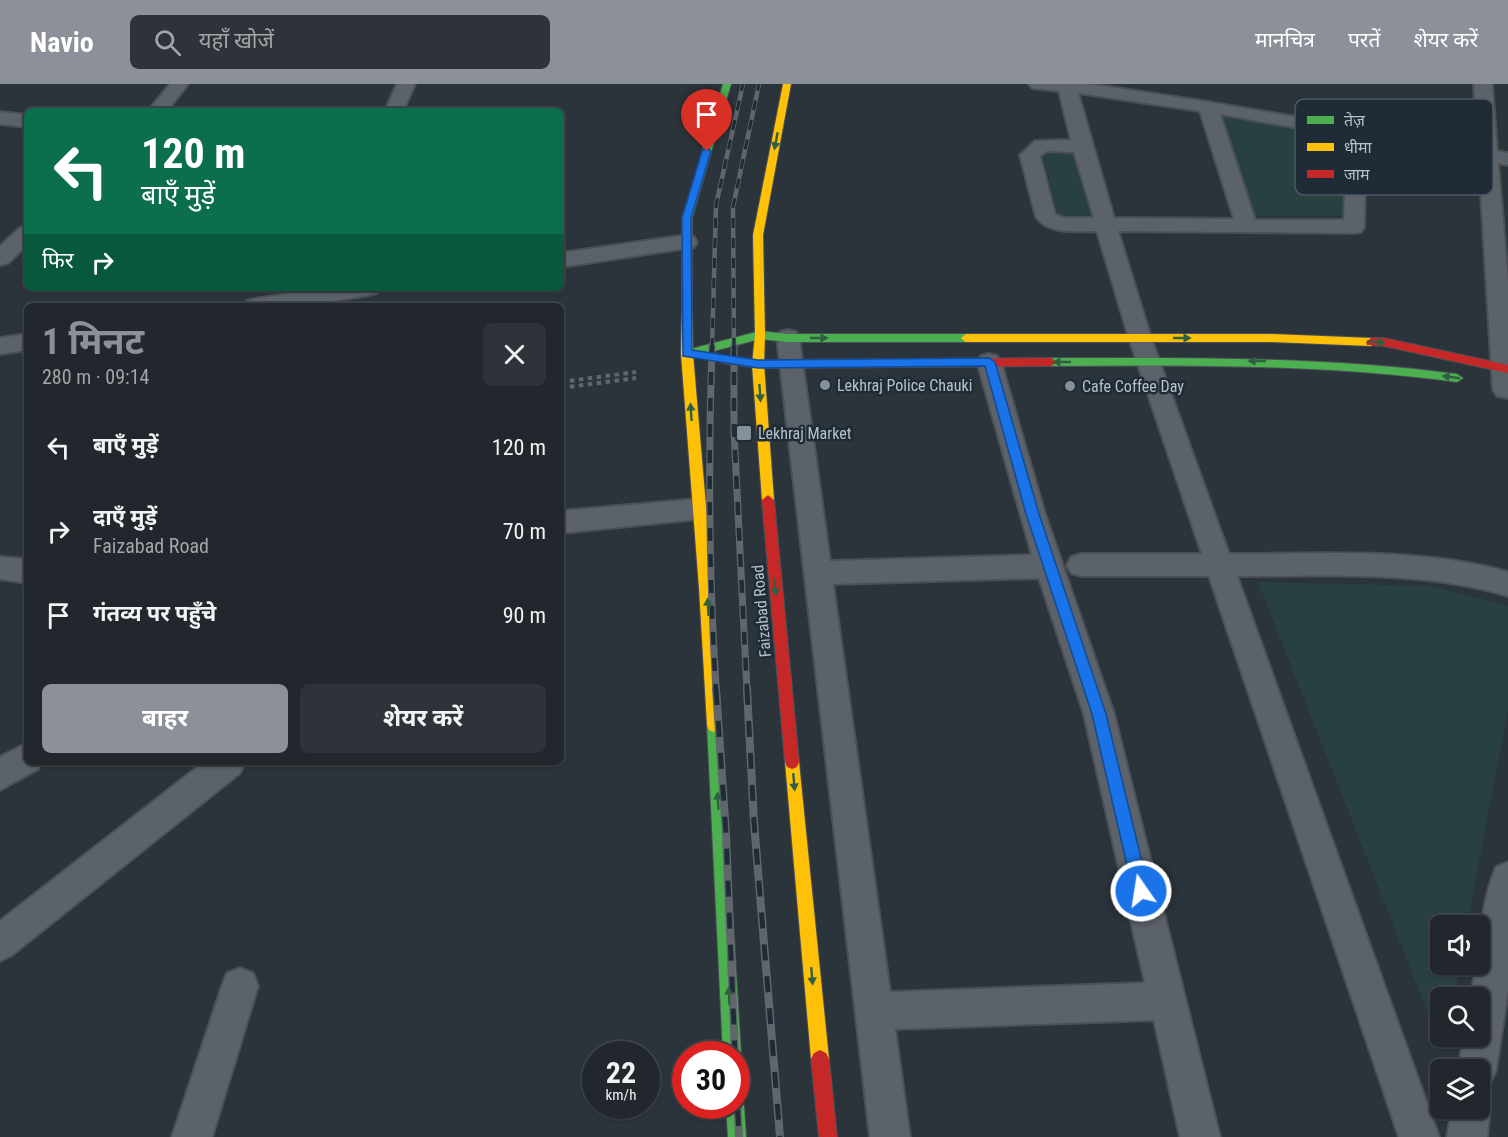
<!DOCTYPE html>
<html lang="hi">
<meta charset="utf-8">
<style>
body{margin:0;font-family:"Roboto Condensed","Noto Sans Devanagari",sans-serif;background:#2d3338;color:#f1f3f6;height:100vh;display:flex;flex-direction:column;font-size:22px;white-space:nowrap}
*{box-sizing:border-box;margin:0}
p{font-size:20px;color:#a2a5a9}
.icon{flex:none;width:33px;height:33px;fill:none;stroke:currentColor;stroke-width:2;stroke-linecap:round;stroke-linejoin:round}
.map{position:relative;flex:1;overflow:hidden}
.side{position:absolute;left:24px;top:219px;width:540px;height:462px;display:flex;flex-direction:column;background:#21272c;border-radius:9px;box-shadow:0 2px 4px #0004,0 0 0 2px #3e4448}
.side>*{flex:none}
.hud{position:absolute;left:24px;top:24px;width:540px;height:183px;border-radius:9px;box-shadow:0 2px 4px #0004,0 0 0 2px #3e4448;background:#0b6e4f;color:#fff;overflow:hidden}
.tools{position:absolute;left:1430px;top:831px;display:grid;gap:12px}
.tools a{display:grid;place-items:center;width:60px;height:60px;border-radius:9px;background:#21272c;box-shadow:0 2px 4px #0004,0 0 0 2px #3e4448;font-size:30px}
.speed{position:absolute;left:582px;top:957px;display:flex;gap:12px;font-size:30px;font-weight:700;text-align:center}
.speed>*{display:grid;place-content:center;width:78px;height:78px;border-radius:50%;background:#21272c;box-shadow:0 2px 4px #0004,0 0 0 2px #3e4448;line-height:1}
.speed small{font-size:15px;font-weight:400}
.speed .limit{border:9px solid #d22;background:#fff;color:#111}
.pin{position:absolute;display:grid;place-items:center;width:51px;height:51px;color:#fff;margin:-62px -26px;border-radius:50% 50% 50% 0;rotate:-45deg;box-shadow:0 0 6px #0007}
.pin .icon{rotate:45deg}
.me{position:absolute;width:66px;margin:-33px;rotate:347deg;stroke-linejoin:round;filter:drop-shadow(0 0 4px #0008)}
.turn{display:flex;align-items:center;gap:21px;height:126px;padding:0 18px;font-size:27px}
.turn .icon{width:78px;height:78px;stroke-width:2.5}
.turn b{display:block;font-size:42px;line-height:51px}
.then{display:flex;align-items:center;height:57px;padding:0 18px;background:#0003;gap:12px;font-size:22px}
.round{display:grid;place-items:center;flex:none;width:63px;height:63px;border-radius:9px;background:#2d3338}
.head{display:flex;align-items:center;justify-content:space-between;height:102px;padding:0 18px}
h1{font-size:36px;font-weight:700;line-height:45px;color:#8c9099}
.action{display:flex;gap:12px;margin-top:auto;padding:12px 18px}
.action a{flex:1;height:69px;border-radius:9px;background:#8c9099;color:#fff;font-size:24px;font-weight:700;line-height:69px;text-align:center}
.action a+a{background:#2d3338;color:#f1f3f6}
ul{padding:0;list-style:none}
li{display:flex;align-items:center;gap:18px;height:84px;padding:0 18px}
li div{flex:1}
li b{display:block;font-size:22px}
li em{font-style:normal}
header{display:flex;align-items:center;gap:36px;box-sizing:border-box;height:84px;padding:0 30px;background:#8c9099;color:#fff}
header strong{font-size:28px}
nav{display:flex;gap:33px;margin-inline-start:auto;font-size:21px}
.search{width:420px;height:54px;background:#2d3338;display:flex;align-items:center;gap:15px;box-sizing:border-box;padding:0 21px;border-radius:9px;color:#a2a5a9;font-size:22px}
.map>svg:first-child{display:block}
.green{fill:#294041}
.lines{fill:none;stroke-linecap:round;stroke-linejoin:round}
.street-casing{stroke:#4a5055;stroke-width:4}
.fast-casing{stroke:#4a5055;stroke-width:2}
.slow-casing{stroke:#4a5055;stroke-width:2}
.jam-casing{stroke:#4a5055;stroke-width:2}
.path{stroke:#5f666c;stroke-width:4;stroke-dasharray:4.5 4.5;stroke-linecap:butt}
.street{fill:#5c6269;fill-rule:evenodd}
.fast{fill:#4caf50;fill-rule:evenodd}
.slow{fill:#ffc107;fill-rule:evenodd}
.jam{fill:#c62828;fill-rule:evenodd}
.rail-far2-casing{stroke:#61666c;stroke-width:4.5}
.rail-far1-casing{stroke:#61666c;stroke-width:7}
.rail-casing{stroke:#61666c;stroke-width:8}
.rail-far2{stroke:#1f2b36;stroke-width:3;stroke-dasharray:10;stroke-linecap:butt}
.rail-far1{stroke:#1f2b36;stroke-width:4.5;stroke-dasharray:13;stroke-linecap:butt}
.rail{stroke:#1f2b36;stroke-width:5;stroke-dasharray:16;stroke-linecap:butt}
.oneway{fill:#316040}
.route{fill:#1a73e8;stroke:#114b97;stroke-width:1.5}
.poi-dot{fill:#869099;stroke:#1f2b36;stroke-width:2}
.labels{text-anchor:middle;stroke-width:5;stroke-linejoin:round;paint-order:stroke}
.poi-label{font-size:16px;fill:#b7c1cb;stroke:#1f2b36;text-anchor:start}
.street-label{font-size:16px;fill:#b7c1cb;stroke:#1f2b36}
.key{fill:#1f2b36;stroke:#4d5863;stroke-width:1.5}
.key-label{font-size:16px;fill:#b7c1cb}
</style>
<header>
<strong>Navio</strong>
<div class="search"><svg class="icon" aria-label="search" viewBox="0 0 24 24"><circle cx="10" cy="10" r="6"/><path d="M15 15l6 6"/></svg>यहाँ खोजें</div>
<nav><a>मानचित्र</a><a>परतें</a><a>शेयर करें</a></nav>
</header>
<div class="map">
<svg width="1508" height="1053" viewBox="0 0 1508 1053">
<rect width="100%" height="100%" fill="#2c343b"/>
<path class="green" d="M 1217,29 L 1350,52 L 1347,132 L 1251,132 Z
M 1042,66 L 1078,67 L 1096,133 L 1058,132 Z
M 1258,498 L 1429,502 L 1508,522 L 1508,626 L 1467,841 L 1440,842 L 1440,880 L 1460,881 L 1454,913 L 1440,914 L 1440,952 L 1446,953 L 1443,967 Z"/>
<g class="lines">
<defs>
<path id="street" d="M 170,0 L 188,0 L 167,27 L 148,27 Z
M 397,0 L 415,0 L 403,27 L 385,27 Z
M 1029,0 L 1090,0 L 1208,18 L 1478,64 L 1474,0 L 1492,0 L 1497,67 L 1508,69 L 1508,81 L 1498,79 L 1508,196 L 1508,314 L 1497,312 L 1493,306 L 1479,76 L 1366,56 L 1364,143 L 1361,148 L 1354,149 L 1118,147 L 1151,254 L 1229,470 C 1320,470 1420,463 1508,488 L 1508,512 C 1422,486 1326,492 1237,492 L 1439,1053 L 1399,1053 L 1209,492 L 1081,492 L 1071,489 L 1067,481 L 1071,473 L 1081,470 L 1202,470 L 1129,254 L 1097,147 C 1078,147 1048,151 1036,133 L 1020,71 L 1035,57 L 1071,56 L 1059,7 L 1032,4 ZM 1078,9 L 1200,27 L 1234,135 L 1114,134 ZM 1220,30 L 1347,53 L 1344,136 L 1255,136 ZM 1047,67 L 1074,68 L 1094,134 L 1064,134 L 1055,130 L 1040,72 Z
M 0,28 L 27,31 L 27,43 L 0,40 Z
M 27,143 L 27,161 L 8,179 L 0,181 L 0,162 L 20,144 Z
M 687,151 L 694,153 L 697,158 L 694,163 L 561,183 L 561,169 Z
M 323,204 L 380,204 L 377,209 L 369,211 L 302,222 L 244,222 L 247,217 L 255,215 Z
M 788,246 L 796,248 L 799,254 L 830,477 L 1032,471 L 977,278 L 981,272 L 989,270 L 997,272 L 1001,278 L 1045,430 L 1114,630 L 1220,1053 L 1180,1053 L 1154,936 L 895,945 L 910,1053 L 870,1053 L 777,254 L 780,248 ZM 1039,494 L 1084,630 L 1145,899 L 890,908 L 833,500 Z
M 27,250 L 27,266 L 0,270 L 0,254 Z
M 698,415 L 707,418 L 711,425 L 707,432 L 698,435 L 561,449 L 561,427 Z
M 0,473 L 27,475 L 27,499 L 0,495 Z
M 27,659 L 27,678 L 41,678 L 38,685 L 0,706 L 0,673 Z
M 204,678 L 245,678 L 240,689 L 12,871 L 0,877 L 0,837 Z
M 1508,778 L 1508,907 L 1496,986 L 1490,999 L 1479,1004 L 1479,986 L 1458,986 L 1464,952 L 1479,952 L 1479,914 L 1471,914 L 1476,880 L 1479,880 C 1479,850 1484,812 1496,783 Z
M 240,884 L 253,889 L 258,902 L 212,1053 L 172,1053 L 222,902 L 227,889 Z
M 1479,1008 L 1485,1010 L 1490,1024 L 1487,1053 L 1447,1053 L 1452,1024 L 1479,1024 Z"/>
<path id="fast" d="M 723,0 L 731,0 L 692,134 L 692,226 L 687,230 L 682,226 L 682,134 Z
M 760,247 L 788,250 L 966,250 L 971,254 L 966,258 L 788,258 L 760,255 L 687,274 L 681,270 L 687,266 Z
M 1051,274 C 1187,274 1322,272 1457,290 L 1463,294 L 1457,298 C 1322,280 1187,281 1051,282 L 1045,278 Z
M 714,634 L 719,636 L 721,641 L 741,970 L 736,977 L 736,970 L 723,970 L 707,641 L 709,636 Z
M 736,1013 L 741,1016 L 744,1022 L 746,1053 L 728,1053 L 726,1022 L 736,1022 Z"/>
<path id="slow" d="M 783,0 L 791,0 L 763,151 L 765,251 L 764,280 L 774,416 L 768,421 L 762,416 L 752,280 L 755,251 L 753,151 Z
M 687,222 L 692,226 L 693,270 L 713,504 L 721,641 L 719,646 L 714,648 L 709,646 L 707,641 L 699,504 L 681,270 L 682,226 Z
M 966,250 L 1272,250 L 1371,254 L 1376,258 L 1371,262 L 1272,258 L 966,258 L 961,254 Z
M 792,671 L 797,673 L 799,678 L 829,975 L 826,981 L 820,984 L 814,981 L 811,975 L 785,678 L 787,673 Z"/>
<path id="jam" d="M 1371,254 L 1384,254 L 1508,281 L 1508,289 L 1384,262 L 1367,261 L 1366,258 Z
M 727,272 L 758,276 L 1051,274 L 1057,278 L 1051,282 L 758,284 L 723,279 L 723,273 Z
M 768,411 L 774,416 L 799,678 L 797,683 L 792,685 L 787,683 L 785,678 L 762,416 Z
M 820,966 L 826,969 L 829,975 L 837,1053 L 819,1053 L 811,975 L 814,969 Z"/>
</defs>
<use href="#street" class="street-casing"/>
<use href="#fast" class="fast-casing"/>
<use href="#slow" class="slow-casing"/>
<use href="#jam" class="jam-casing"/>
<path class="path" d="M 561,298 L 636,288
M 561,304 L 636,294"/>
<use href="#street" class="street"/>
<use href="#fast" class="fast"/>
<use href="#slow" class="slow"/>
<use href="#jam" class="jam"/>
<defs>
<path id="rail-far2" d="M 712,264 L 716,121 L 743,0
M 734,264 L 733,123 L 759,0"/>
<path id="rail-far1" d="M 712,262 C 708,377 709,492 716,607
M 734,262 L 734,347 L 747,607"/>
<path id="rail" d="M 716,605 L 726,750 L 735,970
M 747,605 L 754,738 L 780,1053
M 736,994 L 739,1053"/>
</defs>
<use href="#rail-far2" class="rail-far2-casing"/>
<use href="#rail-far1" class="rail-far1-casing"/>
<use href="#rail" class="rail-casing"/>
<use href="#rail-far2" class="rail-far2"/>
<use href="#rail-far1" class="rail-far1"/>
<use href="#rail" class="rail"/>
</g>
<defs><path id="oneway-solid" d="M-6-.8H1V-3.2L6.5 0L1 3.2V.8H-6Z" transform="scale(1.5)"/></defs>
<g class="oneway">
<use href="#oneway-solid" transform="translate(776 57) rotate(101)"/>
<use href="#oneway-solid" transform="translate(819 254)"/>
<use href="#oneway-solid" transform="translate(1182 254)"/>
<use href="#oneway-solid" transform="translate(1376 258) rotate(4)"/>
<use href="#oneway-solid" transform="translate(1257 277) rotate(180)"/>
<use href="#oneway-solid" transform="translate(1062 278) rotate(180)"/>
<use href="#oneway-solid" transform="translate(1451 293) rotate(-172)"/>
<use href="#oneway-solid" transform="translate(760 309) rotate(86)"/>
<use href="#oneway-solid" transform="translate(691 328) rotate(-94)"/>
<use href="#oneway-solid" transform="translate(775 503) rotate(85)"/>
<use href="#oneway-solid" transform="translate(708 523) rotate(-93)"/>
<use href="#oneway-solid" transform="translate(794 698) rotate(85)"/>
<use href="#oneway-solid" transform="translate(718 717) rotate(-93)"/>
<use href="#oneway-solid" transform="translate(812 892) rotate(85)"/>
<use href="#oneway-solid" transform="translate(729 912) rotate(-93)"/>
</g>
<path class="route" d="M 707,64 L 711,67 L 691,134 L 692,266 L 758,276 L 989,274 L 995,278 L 1039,430 L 1106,630 L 1149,807 L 1147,812 L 1141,815 L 1135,812 L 1133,807 L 1092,630 L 1026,430 L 985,282 L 758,284 L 683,272 L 682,134 L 702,67 Z"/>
<g class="poi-dot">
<circle cx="825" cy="301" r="6"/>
<circle cx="1070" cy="302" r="6"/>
<rect x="736" y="341" width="16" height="16" rx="3"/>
</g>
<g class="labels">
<g class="poi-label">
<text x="837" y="307">Lekhraj Police Chauki</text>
<text x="1082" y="308">Cafe Coffee Day</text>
<text x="758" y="355">Lekhraj Market</text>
</g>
<g class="street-label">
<text transform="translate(761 527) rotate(-95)" y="6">Faizabad Road</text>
</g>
</g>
<rect x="1295" y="15" width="198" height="96" rx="9" class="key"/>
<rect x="1307" y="32" width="27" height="8" fill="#4caf50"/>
<rect x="1307" y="59" width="27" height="8" fill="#ffc107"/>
<rect x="1307" y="86" width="27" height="8" fill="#c62828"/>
<g class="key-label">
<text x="1344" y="42">तेज़</text>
<text x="1344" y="69">धीमा</text>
<text x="1344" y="96">जाम</text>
</g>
</svg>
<div class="tools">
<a><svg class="icon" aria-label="sound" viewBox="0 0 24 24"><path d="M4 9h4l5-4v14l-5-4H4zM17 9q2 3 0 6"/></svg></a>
<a><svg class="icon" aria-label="search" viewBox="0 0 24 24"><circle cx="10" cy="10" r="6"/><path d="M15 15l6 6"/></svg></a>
<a><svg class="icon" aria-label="layers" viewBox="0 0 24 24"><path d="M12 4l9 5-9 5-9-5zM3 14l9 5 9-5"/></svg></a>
</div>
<div class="speed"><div>22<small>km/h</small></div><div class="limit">30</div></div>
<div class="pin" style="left:707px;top:67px;background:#d93025"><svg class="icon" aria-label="arrive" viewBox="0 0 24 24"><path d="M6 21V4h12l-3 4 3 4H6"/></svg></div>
<svg class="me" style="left:1141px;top:807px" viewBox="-20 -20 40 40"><circle r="17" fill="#1a73e8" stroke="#fff" stroke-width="3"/><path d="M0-11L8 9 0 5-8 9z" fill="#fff"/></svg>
<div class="hud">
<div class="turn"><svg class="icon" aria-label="left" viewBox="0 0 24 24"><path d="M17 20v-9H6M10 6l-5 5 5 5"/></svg><div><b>120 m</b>बाएँ मुड़ें</div></div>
<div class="then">फिर<svg class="icon" aria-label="right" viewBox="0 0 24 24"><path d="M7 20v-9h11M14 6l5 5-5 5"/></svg></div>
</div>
<section class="side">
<div class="head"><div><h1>1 मिनट</h1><p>280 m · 09:14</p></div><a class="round"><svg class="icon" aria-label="close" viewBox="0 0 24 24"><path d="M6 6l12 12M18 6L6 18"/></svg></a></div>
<ul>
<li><svg class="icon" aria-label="left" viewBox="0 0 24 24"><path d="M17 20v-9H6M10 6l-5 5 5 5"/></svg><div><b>बाएँ मुड़ें</b></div><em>120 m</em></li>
<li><svg class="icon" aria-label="right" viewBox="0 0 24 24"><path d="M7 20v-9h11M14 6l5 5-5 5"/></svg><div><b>दाएँ मुड़ें</b><p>Faizabad Road</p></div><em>70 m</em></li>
<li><svg class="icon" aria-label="arrive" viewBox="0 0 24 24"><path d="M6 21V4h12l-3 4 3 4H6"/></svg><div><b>गंतव्य पर पहुँचे</b></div><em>90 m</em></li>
</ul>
<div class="action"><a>बाहर</a><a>शेयर करें</a></div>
</section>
</div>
